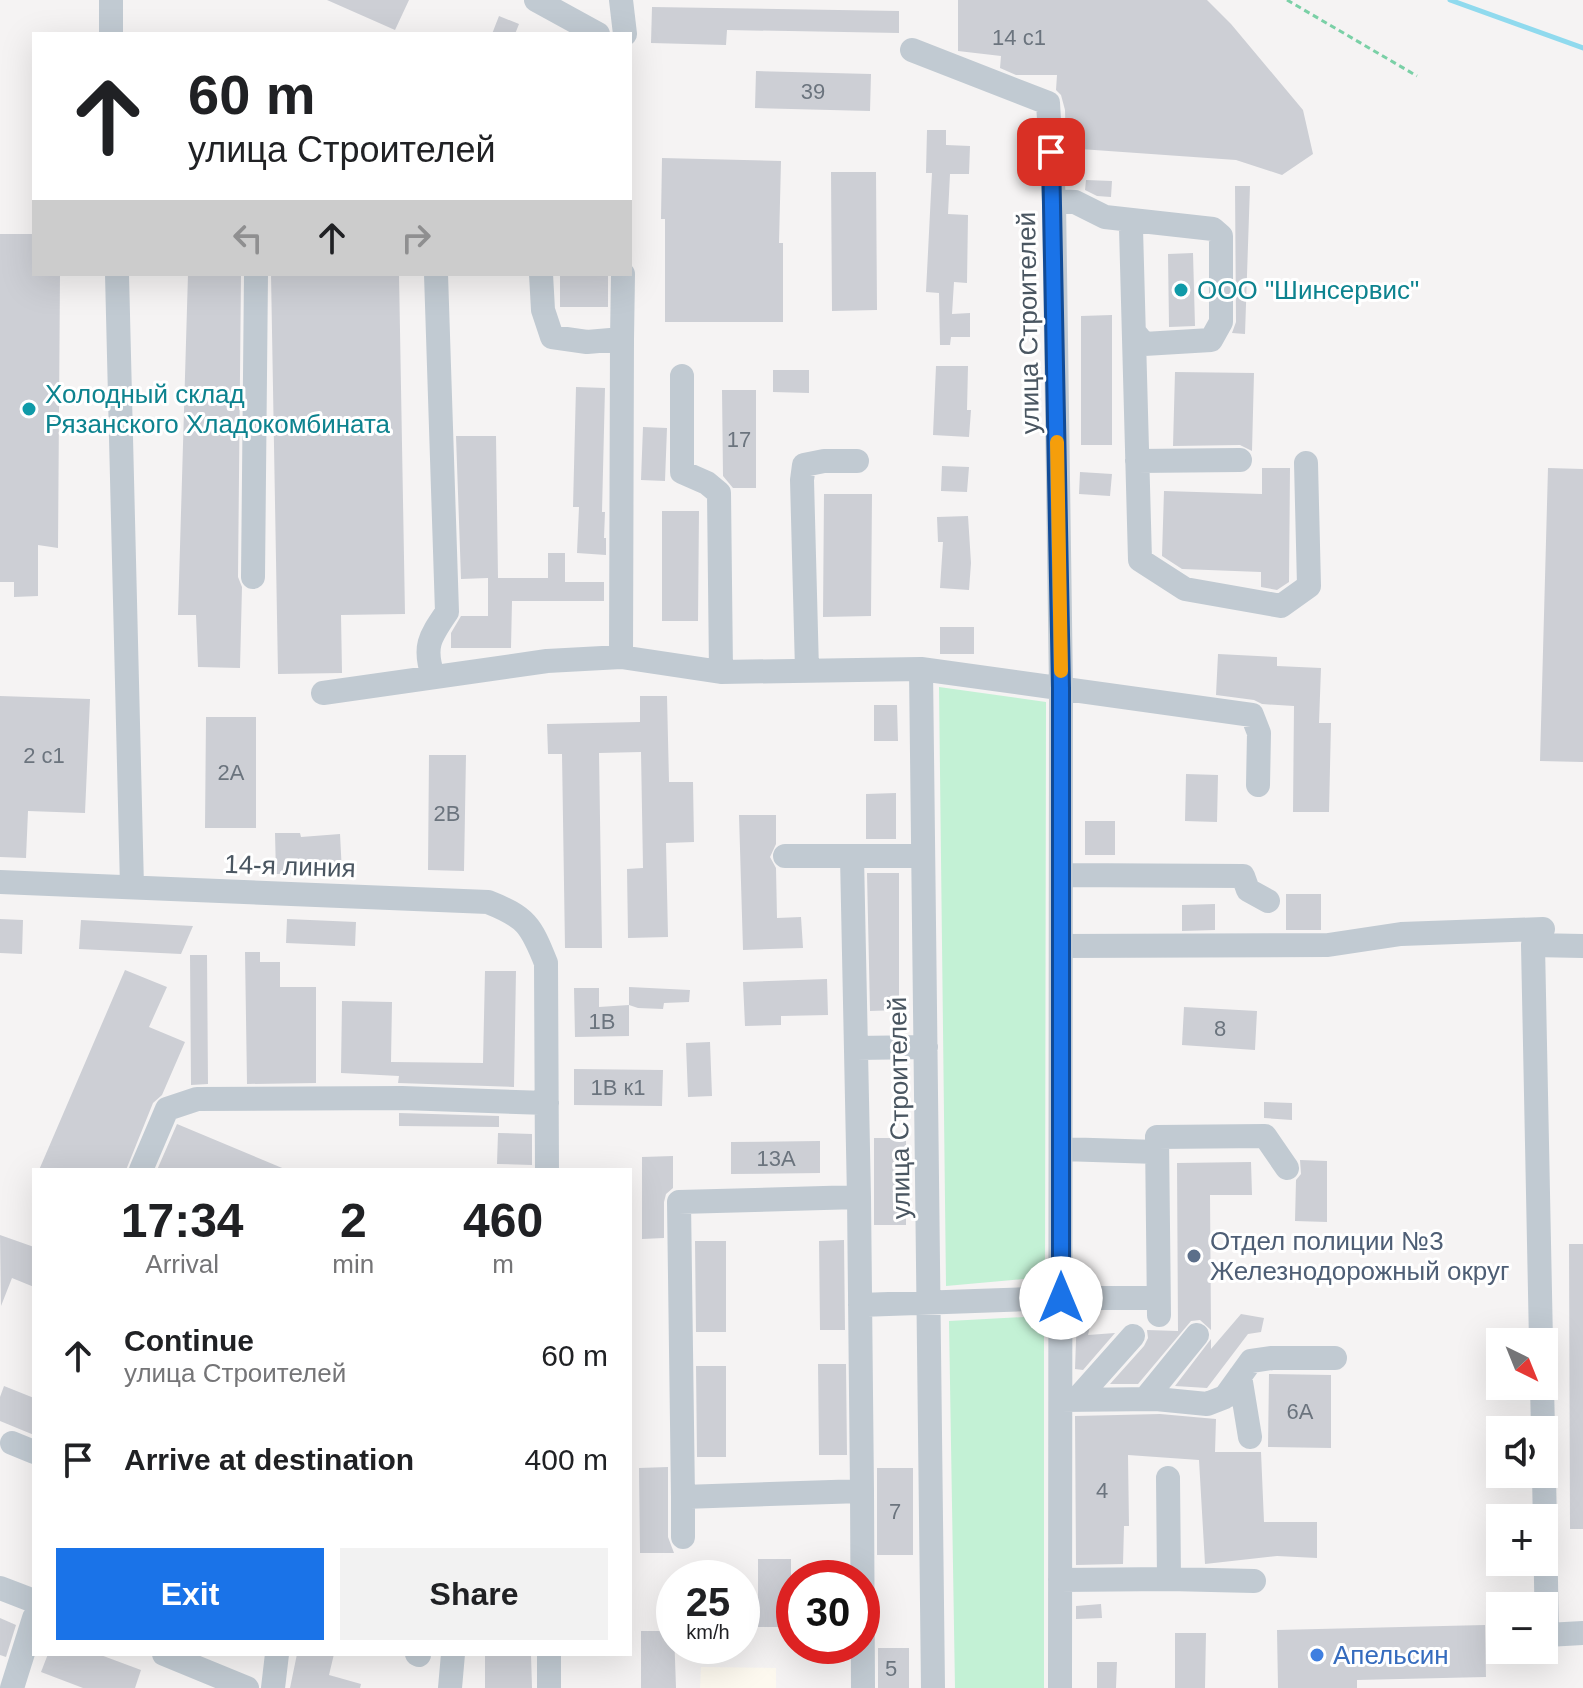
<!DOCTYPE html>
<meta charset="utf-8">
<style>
body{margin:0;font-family:Arial,sans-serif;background:#f2f2f2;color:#202124;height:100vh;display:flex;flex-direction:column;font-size:30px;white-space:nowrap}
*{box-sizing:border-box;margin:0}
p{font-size:26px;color:#757577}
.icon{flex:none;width:44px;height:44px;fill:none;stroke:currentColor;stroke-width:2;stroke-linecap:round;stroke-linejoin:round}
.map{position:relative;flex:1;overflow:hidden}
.details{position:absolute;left:32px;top:1168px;width:600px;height:488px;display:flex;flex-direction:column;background:#fff;border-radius:0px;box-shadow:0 8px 32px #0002}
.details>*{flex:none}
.guide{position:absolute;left:32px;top:32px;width:600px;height:244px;border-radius:0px;box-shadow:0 8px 32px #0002;background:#fff;color:#202124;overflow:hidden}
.needle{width:52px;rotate:137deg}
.controls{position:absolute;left:1486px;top:1328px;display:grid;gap:16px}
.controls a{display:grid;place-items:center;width:72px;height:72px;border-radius:0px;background:#fff;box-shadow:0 8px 32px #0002;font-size:40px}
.speed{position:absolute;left:656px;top:1560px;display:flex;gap:16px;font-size:40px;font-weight:700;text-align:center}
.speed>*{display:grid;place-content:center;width:104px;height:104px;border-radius:50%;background:#fff;box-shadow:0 8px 32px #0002;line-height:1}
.speed small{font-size:20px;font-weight:400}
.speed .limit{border:12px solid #d22;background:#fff;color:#111}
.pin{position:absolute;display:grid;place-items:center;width:68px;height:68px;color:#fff;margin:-34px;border-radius:16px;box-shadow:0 4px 12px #0006}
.me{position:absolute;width:88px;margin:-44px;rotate:0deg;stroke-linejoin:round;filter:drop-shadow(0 0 6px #0008)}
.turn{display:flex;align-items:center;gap:28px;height:168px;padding:0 24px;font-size:36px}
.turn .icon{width:104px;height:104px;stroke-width:2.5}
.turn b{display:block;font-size:56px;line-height:68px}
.lanes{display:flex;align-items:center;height:76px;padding:0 24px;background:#0003;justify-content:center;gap:40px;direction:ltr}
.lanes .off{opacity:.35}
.eta{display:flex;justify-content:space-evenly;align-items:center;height:136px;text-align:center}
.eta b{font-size:48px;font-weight:700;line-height:56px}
.cta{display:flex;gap:16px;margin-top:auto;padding:16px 24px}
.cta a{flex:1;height:92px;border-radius:0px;background:#1a73e8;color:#fff;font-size:32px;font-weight:700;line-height:92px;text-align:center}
.cta a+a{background:#f2f2f2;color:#202124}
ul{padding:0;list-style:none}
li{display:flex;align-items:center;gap:24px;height:104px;padding:0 24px}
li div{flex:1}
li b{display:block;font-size:30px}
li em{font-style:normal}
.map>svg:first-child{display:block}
.commercial{fill:#fdf9ef}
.green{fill:#c3f1d5}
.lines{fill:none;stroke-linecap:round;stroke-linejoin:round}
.stream{stroke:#90daee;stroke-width:5}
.building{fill:#cdcfd5}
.path{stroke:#7ad0a6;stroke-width:3;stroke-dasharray:6 4;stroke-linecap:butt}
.minor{stroke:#c1cad2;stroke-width:24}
.route-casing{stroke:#114b97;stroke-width:20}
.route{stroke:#1a73e8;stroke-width:14}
.slow{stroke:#f59e0b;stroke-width:14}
.culture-dot{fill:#0f9aa8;stroke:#fff;stroke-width:3}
.service-dot{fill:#5c6f8a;stroke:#fff;stroke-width:3}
.shop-dot{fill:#3f7fe0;stroke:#fff;stroke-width:3}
.labels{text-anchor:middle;stroke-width:6;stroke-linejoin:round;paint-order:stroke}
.number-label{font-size:22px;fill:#6b747e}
.culture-label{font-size:26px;fill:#0d838f;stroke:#fff;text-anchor:start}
.street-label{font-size:26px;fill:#4a5661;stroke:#fff}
.service-label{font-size:26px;fill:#4e5e75;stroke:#fff;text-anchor:start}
.shop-label{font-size:26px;fill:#366cbe;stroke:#fff;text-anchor:start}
</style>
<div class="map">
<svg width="1583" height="1688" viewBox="0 0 1583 1688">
<rect width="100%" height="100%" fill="#f5f3f3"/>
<path class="commercial" d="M 701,1667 L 776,1668 L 776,1688 L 700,1688 Z"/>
<path class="green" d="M 939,687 L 1046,702 L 1045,1277 L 946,1286 Z
M 1044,1316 L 1044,1688 L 955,1688 L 949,1321 Z"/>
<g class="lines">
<path class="stream" d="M 1450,0 L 1583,48"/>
</g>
<path class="building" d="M 327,0 L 409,0 L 395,30 Z
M 958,0 L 1207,0 L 1231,24 L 1303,110 L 1313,154 L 1282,175 L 1236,160 L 1066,148 L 1065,110 L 1061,95 L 1056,90 L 1057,75 L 1016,75 L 1000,68 L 1001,56 L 958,51 Z
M 652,7 L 899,11 L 899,33 L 727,30 L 726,45 L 651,43 Z
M 499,16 L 519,24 L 515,34 L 492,34 Z
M 756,71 L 871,74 L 870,111 L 755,108 Z
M 927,130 L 946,130 L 946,145 L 970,146 L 969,174 L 950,174 L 948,214 L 968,215 L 967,283 L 954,282 L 952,314 L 970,313 L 970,337 L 951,337 L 950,345 L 940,345 L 939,293 L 926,292 L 932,173 L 926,173 Z
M 662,158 L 781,161 L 779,243 L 783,243 L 783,322 L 665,322 L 665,219 L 661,219 Z
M 831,172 L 876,172 L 877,310 L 832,311 Z
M 1086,180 L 1112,181 L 1111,197 L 1097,196 L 1085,190 Z
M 1235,186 L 1250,186 L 1245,334 L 1232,333 L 1236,322 Z
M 0,234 L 34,234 L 34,274 L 60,274 L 58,548 L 38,545 L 38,596 L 14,597 L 14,582 L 0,582 Z
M 1193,253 L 1195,326 L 1169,327 L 1168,254 Z
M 188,274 L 241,274 L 238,577 L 242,587 L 240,668 L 198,667 L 196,615 L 178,615 Z
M 271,274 L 399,274 L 405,614 L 341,615 L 342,673 L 278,674 Z
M 560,274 L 608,274 L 608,307 L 560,307 Z
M 1112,315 L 1112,445 L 1081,445 L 1081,316 Z
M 936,366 L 968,366 L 967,410 L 971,410 L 969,437 L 933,435 Z
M 773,370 L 809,370 L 809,393 L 773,392 Z
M 1175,372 L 1254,373 L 1252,451 L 1240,445 L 1173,446 Z
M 576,387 L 605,388 L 602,512 L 605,512 L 604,538 L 606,538 L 606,555 L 577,553 L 579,507 L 573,507 Z
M 722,390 L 756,390 L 756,488 L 733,488 L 723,476 Z
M 643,427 L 667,428 L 665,481 L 641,480 Z
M 456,436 L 496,436 L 498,578 L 548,578 L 548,553 L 565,553 L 565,582 L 604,582 L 604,601 L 512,601 L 511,648 L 451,648 L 451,633 L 461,616 L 488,616 L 488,578 L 461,579 Z
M 942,466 L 969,467 L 967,492 L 941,491 Z
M 1262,468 L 1290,468 L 1289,582 L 1277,590 L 1261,587 L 1261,572 L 1182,569 L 1162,556 L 1164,491 L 1262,494 Z
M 1548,468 L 1583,469 L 1583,762 L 1540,761 Z
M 1080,472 L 1112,474 L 1110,496 L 1079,494 Z
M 824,494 L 872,494 L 871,616 L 823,617 Z
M 662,511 L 699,511 L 698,621 L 662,621 Z
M 968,516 L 971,563 L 969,590 L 940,588 L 943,542 L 938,542 L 937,517 Z
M 940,627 L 974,627 L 974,654 L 940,654 Z
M 1218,654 L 1277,657 L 1277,666 L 1321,668 L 1319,723 L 1331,723 L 1329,812 L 1293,812 L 1294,706 L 1262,704 L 1254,700 L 1216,695 Z
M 0,696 L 90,699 L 85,813 L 28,811 L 26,858 L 0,857 Z
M 640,696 L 667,696 L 669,782 L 693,782 L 694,842 L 666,843 L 668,937 L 628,938 L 627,869 L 643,868 L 641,752 L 599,753 L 602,948 L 565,948 L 562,754 L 548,754 L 547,724 L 640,722 Z
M 874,705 L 897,705 L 898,741 L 874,741 Z
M 206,717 L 256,717 L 256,828 L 205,828 Z
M 429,755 L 466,755 L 464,871 L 428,870 Z
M 1186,774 L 1218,775 L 1217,822 L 1185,821 Z
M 896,793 L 896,839 L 866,839 L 866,794 Z
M 739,815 L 776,815 L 776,844 L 770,857 L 776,868 L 777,918 L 801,917 L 803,948 L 743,950 Z
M 1085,821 L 1115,821 L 1115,855 L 1085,855 Z
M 275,833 L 300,833 L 301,837 L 340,834 L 342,873 L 276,874 Z
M 867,873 L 899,873 L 899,1010 L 870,1011 Z
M 1286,894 L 1321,894 L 1321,930 L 1286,930 Z
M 1215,904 L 1215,930 L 1182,931 L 1182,905 Z
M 0,919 L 23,920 L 22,954 L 0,953 Z
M 287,919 L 356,922 L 355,946 L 286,943 Z
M 81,920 L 193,926 L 181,954 L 79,949 Z
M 245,952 L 260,952 L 260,962 L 280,962 L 280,987 L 316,987 L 316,1083 L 247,1084 Z
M 190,955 L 207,955 L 208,1084 L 191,1085 Z
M 125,970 L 167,987 L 149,1027 L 185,1042 L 162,1095 L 153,1103 L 126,1170 L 39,1170 Z
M 485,971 L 516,971 L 514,1087 L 398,1083 L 399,1076 L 341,1073 L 342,1001 L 392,1002 L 391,1062 L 483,1063 Z
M 827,979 L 828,1015 L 781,1016 L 781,1025 L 745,1026 L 743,982 Z
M 629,987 L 690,990 L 689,1002 L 664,1003 L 663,1009 L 638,1008 L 629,1005 Z
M 574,988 L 599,988 L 599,1007 L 629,1005 L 629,1036 L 575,1037 Z
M 1184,1007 L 1257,1011 L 1255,1050 L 1182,1045 Z
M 710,1042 L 712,1096 L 688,1097 L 686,1043 Z
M 574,1069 L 663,1070 L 662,1106 L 574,1105 Z
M 1264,1102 L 1292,1103 L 1292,1120 L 1264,1118 Z
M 399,1113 L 499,1116 L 499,1127 L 399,1126 Z
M 177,1124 L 287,1170 L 157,1170 Z
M 498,1133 L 532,1134 L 532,1165 L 497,1164 Z
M 874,1138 L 906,1138 L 906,1225 L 874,1225 Z
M 820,1141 L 820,1173 L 731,1174 L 731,1142 Z
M 673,1156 L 673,1188 L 666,1194 L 664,1202 L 664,1238 L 642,1239 L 642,1157 Z
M 1300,1160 L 1327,1161 L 1327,1222 L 1295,1221 L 1296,1180 L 1301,1174 Z
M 1251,1162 L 1252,1195 L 1210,1195 L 1211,1330 L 1200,1320 L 1191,1321 L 1138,1384 L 1110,1384 L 1144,1346 L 1148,1338 L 1147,1330 L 1178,1331 L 1177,1163 Z
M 0,1235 L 34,1247 L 34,1287 L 12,1278 L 1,1306 Z
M 844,1240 L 845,1330 L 820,1330 L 819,1241 Z
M 695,1241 L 726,1241 L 726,1332 L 696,1332 Z
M 1569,1244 L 1583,1244 L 1583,1529 L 1570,1529 Z
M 1077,1313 L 1093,1313 L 1088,1335 L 1115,1333 L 1083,1370 L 1075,1369 Z
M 1241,1314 L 1264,1318 L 1261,1332 L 1248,1334 L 1207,1388 L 1175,1386 L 1211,1339 L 1211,1349 Z
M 818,1364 L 846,1364 L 847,1455 L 819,1455 Z
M 696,1366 L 726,1366 L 726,1457 L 697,1457 Z
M 1269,1374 L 1331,1375 L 1331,1448 L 1268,1447 Z
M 4,1386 L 34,1398 L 34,1435 L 0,1421 L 0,1397 Z
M 1160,1414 L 1216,1419 L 1215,1452 L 1261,1452 L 1264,1522 L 1317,1522 L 1317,1558 L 1277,1556 L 1205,1564 L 1199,1460 L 1128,1455 L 1129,1526 L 1124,1526 L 1123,1564 L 1076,1565 L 1075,1416 Z
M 668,1467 L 668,1537 L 674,1553 L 640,1553 L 639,1468 Z
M 877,1468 L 913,1468 L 913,1555 L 877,1555 Z
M 758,1559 L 791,1559 L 791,1627 L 758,1627 Z
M 1101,1604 L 1102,1618 L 1076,1619 L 1076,1606 Z
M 0,1618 L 16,1625 L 6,1657 L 0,1655 Z
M 1485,1625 L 1486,1677 L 1357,1680 L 1357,1688 L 1278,1688 L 1277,1630 Z
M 641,1631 L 674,1631 L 676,1688 L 641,1688 Z
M 1175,1633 L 1206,1633 L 1205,1688 L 1175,1688 Z
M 878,1648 L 909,1648 L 909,1688 L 878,1688 Z
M 48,1654 L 98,1654 L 141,1670 L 135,1688 L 83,1688 L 41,1672 Z
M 297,1654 L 334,1654 L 329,1675 L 361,1684 L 360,1688 L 290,1688 Z
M 485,1654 L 531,1654 L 532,1688 L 485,1688 Z
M 1097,1662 L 1117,1662 L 1116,1688 L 1097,1688 Z"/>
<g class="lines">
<path class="path" d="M 1287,0 L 1417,76"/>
<path class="minor" d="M 111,0 L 111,34
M 536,0 L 598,34
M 621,0 L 625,34
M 912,50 L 1048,103 L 1054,201 L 1061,688 L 1060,1688
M 1054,201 L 1075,202 L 1105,217 L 1213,229 L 1221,236 L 1221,322 L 1211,340 L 1144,344 L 1134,332
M 1134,221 L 1131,228 L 1140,560 L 1185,589 L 1281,606 L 1309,586 L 1306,463
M 117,274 L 132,887
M 541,274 L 543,310 L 552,337 L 587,342 L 622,339 L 621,657
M 622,339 L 623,274
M 682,376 L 682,472 L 707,483 L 719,493 L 721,672
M 1137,461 L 1240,460
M 253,577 L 256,274
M 807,670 L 802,480 L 804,465 L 824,461 L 857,461
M 433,676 C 423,646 430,637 447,612 L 436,274
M 323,693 L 547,661 L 621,657 L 721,672 L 921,669
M 785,856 L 923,856
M 852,856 L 859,1197
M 1061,875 L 1243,876 L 1248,890 L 1268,901
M 0,882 L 488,902 C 526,917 531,925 546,963 L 547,1170
M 1061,946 L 1328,945 L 1401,934 L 1543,929
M 856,1048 L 926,1047
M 1061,1149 L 1157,1152
M 141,1170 L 167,1109 L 197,1099 L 402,1098 L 547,1103
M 859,1197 L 862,1491 L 683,1497 L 679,1202 Z
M 860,1305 L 1061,1298 L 1158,1298
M 1159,1315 L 1157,1137 L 1265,1136 L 1287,1168
M 1541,1342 L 1533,945 L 1583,946
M 1240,1376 L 1250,1437
M 1542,1386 L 1543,1430
M 1145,1399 L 1197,1335
M 1061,1400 L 1156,1399 L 1207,1404 L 1225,1397 L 1251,1361 L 1272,1358 L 1335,1358
M 1076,1400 L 1133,1336
M 12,1443 L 34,1452
M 1544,1474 L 1547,1635 L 1583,1633
M 862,1491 L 863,1688
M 683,1537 L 683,1497
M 1169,1579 L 1254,1581
M 1060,1580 L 1169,1579 L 1168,1478
M 0,1588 L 34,1601
M 164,1654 L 247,1688
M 417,1654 L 419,1655
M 549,1654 L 549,1688
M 12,1688 L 34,1618
M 273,1688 L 277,1654
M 450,1688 L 453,1654
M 933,1688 L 921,669 L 1252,715 L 1259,733 L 1258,785"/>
</g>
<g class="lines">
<defs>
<path id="route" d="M 1051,152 L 1061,688 L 1061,1298"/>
</defs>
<use href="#route" class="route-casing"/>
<use href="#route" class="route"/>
<path class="slow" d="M 1057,442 L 1061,671"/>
</g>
<g class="culture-dot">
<circle cx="1181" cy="290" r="8"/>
<circle cx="29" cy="409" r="8"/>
</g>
<circle class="service-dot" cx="1194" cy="1256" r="8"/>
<circle class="shop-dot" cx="1317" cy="1655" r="8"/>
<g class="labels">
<g class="number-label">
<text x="1019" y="45">14 с1</text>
<text x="813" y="99">39</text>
<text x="739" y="447">17</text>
<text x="44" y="763">2 с1</text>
<text x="231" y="780">2А</text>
<text x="447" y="821">2В</text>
<text x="602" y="1029">1В</text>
<text x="1220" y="1036">8</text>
<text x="618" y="1095">1В к1</text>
<text x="776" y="1166">13А</text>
<text x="1300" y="1419">6А</text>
<text x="1102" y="1498">4</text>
<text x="895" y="1519">7</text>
<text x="891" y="1676">5</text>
</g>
<g class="culture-label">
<text x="1197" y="299">ООО "Шинсервис"</text>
<text x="45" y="403">Холодный склад<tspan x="45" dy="30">Рязанского Хладокомбината</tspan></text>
</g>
<g class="street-label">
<text transform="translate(1028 323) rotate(-91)" y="9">улица Строителей</text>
<text transform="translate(290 866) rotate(2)" y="9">14-я линия</text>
<text transform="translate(899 1108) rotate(-91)" y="9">улица Строителей</text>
</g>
<g class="service-label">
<text x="1210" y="1250">Отдел полиции №3<tspan x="1210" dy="30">Железнодорожный округ</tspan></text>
</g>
<g class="shop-label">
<text x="1333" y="1664">Апельсин</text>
</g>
</g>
</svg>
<div class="controls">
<a><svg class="needle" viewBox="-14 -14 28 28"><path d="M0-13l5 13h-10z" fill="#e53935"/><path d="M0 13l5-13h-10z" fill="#757577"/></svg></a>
<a><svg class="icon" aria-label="sound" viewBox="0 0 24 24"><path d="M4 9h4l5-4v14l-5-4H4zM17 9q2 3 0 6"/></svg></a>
<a>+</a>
<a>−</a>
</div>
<div class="speed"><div>25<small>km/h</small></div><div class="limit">30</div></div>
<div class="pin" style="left:1051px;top:152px;background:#d93025"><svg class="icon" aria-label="arrive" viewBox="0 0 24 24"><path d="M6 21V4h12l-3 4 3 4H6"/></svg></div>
<svg class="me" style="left:1061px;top:1298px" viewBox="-20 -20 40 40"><circle r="19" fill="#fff"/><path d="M0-13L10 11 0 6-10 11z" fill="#1a73e8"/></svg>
<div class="guide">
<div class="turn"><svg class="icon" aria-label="ahead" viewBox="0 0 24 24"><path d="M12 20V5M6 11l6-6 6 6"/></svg><div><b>60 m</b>улица Строителей</div></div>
<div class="lanes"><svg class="icon off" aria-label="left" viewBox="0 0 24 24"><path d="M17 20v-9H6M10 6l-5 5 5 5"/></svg><svg class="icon" aria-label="ahead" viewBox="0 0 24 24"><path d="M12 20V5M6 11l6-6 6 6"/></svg><svg class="icon off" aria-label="right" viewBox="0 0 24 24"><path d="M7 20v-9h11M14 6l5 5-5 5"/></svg></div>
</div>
<section class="details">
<div class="eta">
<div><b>17:34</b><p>Arrival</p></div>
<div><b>2</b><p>min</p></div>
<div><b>460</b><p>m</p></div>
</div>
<ul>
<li><svg class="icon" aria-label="ahead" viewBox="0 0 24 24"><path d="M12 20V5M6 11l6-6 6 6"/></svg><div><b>Continue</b><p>улица Строителей</p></div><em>60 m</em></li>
<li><svg class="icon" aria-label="arrive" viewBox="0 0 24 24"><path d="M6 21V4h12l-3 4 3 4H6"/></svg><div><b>Arrive at destination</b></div><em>400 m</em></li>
</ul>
<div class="cta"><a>Exit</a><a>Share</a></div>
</section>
</div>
